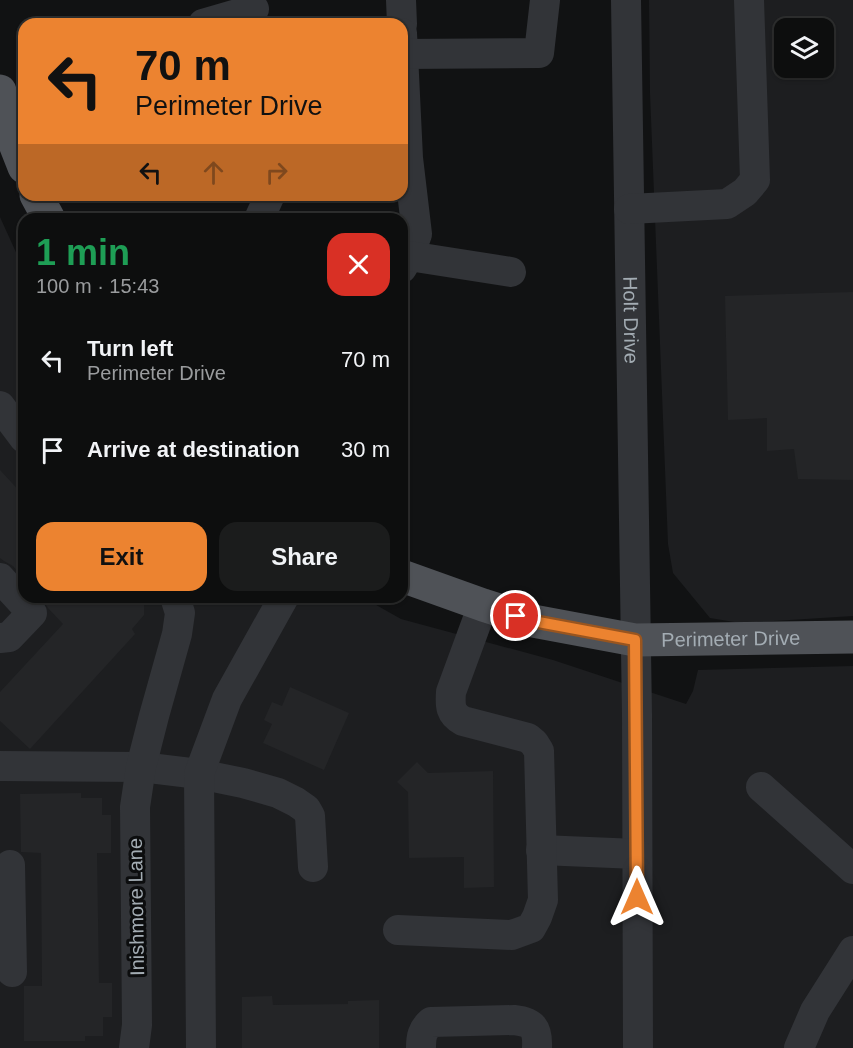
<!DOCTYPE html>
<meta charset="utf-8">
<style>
body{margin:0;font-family:Helvetica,sans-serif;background:#1b1c1c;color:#f1f3f6;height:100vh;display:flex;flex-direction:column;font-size:22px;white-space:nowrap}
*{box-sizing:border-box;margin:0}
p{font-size:20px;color:#9a9c9e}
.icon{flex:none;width:33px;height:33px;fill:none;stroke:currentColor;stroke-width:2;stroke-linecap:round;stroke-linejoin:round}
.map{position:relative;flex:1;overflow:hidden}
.sheet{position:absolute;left:18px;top:213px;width:390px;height:390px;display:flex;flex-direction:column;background:#0d0e0e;border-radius:18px;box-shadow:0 2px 4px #0004,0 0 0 2px #2d2e2e}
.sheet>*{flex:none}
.hud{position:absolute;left:18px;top:18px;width:390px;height:183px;border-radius:18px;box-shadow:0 2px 4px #0004,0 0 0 2px #2d2e2e;background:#ec8330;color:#111;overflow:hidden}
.buttons{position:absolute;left:774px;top:18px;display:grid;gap:12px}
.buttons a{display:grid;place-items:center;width:60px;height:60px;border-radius:12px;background:#0d0e0e;box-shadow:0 2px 4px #0004,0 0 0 2px #2d2e2e;font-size:30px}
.pin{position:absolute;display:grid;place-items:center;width:51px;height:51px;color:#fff;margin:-26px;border:3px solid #fff;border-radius:50%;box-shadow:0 2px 6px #0007}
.me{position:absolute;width:66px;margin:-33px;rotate:0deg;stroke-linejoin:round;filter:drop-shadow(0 0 4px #0008)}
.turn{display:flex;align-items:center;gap:21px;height:126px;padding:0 18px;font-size:27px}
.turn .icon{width:78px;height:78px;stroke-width:2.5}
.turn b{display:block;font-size:42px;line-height:51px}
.lanes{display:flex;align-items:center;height:57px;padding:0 18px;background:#0003;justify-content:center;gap:30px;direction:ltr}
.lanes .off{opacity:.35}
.round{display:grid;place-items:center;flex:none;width:63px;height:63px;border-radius:18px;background:#1b1c1c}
.summary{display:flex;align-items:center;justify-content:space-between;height:102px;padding:0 18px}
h1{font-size:36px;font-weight:700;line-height:45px;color:#1e9e55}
.cta{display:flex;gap:12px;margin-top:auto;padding:12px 18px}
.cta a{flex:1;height:69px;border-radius:18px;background:#ec8330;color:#111;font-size:24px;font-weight:700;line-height:69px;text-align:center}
.cta a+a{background:#1b1c1c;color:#f1f3f6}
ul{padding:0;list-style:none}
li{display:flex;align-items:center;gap:18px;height:90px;padding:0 18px}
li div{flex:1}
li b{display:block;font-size:22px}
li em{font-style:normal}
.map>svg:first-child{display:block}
.built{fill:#1d1e20;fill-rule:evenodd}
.building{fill:#242527}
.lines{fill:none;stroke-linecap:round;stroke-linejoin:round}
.minor{stroke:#323438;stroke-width:30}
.major{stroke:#4f5257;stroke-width:33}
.route-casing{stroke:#99551f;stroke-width:15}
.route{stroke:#ec8330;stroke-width:10}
.labels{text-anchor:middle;stroke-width:6;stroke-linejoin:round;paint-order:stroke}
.street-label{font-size:20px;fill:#a3acb3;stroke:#0c0d0e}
</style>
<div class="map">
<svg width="853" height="1048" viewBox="0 0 853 1048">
<rect width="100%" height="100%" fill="#111213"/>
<path class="built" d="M 649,0 L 853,0 L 853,616 L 740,623 L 710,618 L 673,573 L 668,544 L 650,93 ZM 784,28 L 824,28 L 824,68 L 784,68 Z
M 0,217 L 24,270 L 24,597 L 362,597 L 401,619 L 553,660 L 686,704 L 693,691 L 698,670 L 853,666 L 853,1048 L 0,1048 Z"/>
<path class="building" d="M 853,292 L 853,480 L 798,479 L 794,449 L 767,451 L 767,418 L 728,420 L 725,296 Z
M 0,470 L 24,496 L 24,579 L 13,566 L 4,561 L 0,558 Z
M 41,597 L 144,597 L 144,615 L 132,629 L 135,634 L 30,749 L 0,721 L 0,692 L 63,624 L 48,608 Z
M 290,687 L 349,713 L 324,770 L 263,743 L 272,724 L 264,720 L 272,702 L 282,706 Z
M 417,762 L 428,773 L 493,771 L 494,887 L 464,888 L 464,857 L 409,858 L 408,792 L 397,782 Z
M 81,793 L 81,798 L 102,798 L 102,815 L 111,815 L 111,853 L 97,853 L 99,983 L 112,983 L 112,1017 L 103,1017 L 103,1036 L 85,1036 L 85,1041 L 24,1041 L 24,986 L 42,986 L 41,853 L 21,852 L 20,794 Z
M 272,996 L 273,1005 L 348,1004 L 348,1001 L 379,1000 L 379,1048 L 242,1048 L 242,997 Z"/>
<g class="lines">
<g class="minor">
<path d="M 401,0 L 402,24"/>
<path id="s1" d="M 626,0 L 637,715 L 638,1048"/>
<path d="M 203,24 L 254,9"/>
<path d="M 402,33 L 408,158 L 417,234 L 409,256 L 402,268"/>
<path d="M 403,54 L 539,53 L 545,0"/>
<path d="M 629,209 L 727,204 L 745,192 L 755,180 L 749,0"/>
<path d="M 259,219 L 270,195"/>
<path d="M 409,256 L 511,272"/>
<path d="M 0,406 L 24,438"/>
<path d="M 0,578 L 32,613 L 9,637 L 0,638"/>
<path d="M 0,766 L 141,767 L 199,774 L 243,783 L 278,793 L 296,802 L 306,809 L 310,816 L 313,867"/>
<path d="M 761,787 L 853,869"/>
<path d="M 541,850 L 637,854"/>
<path d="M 10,865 L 12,972"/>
<path d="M 398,930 L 512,935 L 531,928 L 537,917 L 543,900 L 539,751 L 534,743 L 528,738 L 463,721 C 450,714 450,706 451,692 L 483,605"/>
<path d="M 134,1048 L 137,1025 L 135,807 L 141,767 L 154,716 L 177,634 L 180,613 L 175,597"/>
<path d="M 201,1048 L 199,774 L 227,699 L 284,597"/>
<path d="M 421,1048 C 421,1037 422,1030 431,1022 L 514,1020 C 533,1022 538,1028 537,1048"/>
<path d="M 799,1048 L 815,1011 L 853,951"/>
</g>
<g class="major">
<path d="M 0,91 L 13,139 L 24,167"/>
<path d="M 36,195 L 49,219"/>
<path id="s2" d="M 402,576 L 483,605 L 533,621 L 635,640 L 853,637"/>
</g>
</g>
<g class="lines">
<defs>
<path id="route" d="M 516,616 L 533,621 L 635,640 L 637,897"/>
</defs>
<use href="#route" class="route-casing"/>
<use href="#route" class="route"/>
</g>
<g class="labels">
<g class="street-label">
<text dy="7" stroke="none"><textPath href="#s1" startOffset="320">Holt Drive</textPath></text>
<text dy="7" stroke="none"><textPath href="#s2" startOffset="338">Perimeter Drive</textPath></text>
<text transform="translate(136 907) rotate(-91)" y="7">Inishmore Lane</text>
</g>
</g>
</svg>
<div class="buttons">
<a><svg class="icon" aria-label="layers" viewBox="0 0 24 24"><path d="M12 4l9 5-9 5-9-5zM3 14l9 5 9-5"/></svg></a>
</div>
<div class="pin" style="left:516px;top:616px;background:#d93025"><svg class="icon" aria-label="arrive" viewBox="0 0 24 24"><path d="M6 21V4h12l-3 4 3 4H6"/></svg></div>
<svg class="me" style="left:637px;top:897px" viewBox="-20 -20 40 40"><path d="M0-17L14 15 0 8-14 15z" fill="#ec8330" stroke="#fff" stroke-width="4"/></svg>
<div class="hud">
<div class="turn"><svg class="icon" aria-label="left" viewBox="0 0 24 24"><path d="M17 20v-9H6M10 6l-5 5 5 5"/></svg><div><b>70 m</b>Perimeter Drive</div></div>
<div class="lanes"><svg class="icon" aria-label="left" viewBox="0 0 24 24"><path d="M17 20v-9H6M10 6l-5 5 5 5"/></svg><svg class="icon off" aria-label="ahead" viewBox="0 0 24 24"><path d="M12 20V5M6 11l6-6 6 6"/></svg><svg class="icon off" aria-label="right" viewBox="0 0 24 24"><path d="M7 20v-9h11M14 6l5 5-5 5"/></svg></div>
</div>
<section class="sheet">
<div class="summary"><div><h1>1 min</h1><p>100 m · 15:43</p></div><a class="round" style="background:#d93025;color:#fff"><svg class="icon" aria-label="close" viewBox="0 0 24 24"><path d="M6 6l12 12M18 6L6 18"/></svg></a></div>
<ul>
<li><svg class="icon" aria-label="left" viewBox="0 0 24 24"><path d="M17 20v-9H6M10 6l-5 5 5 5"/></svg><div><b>Turn left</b><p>Perimeter Drive</p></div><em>70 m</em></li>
<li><svg class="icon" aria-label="arrive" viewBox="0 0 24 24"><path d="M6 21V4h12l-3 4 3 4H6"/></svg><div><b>Arrive at destination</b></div><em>30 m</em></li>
</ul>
<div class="cta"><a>Exit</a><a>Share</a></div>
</section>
</div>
